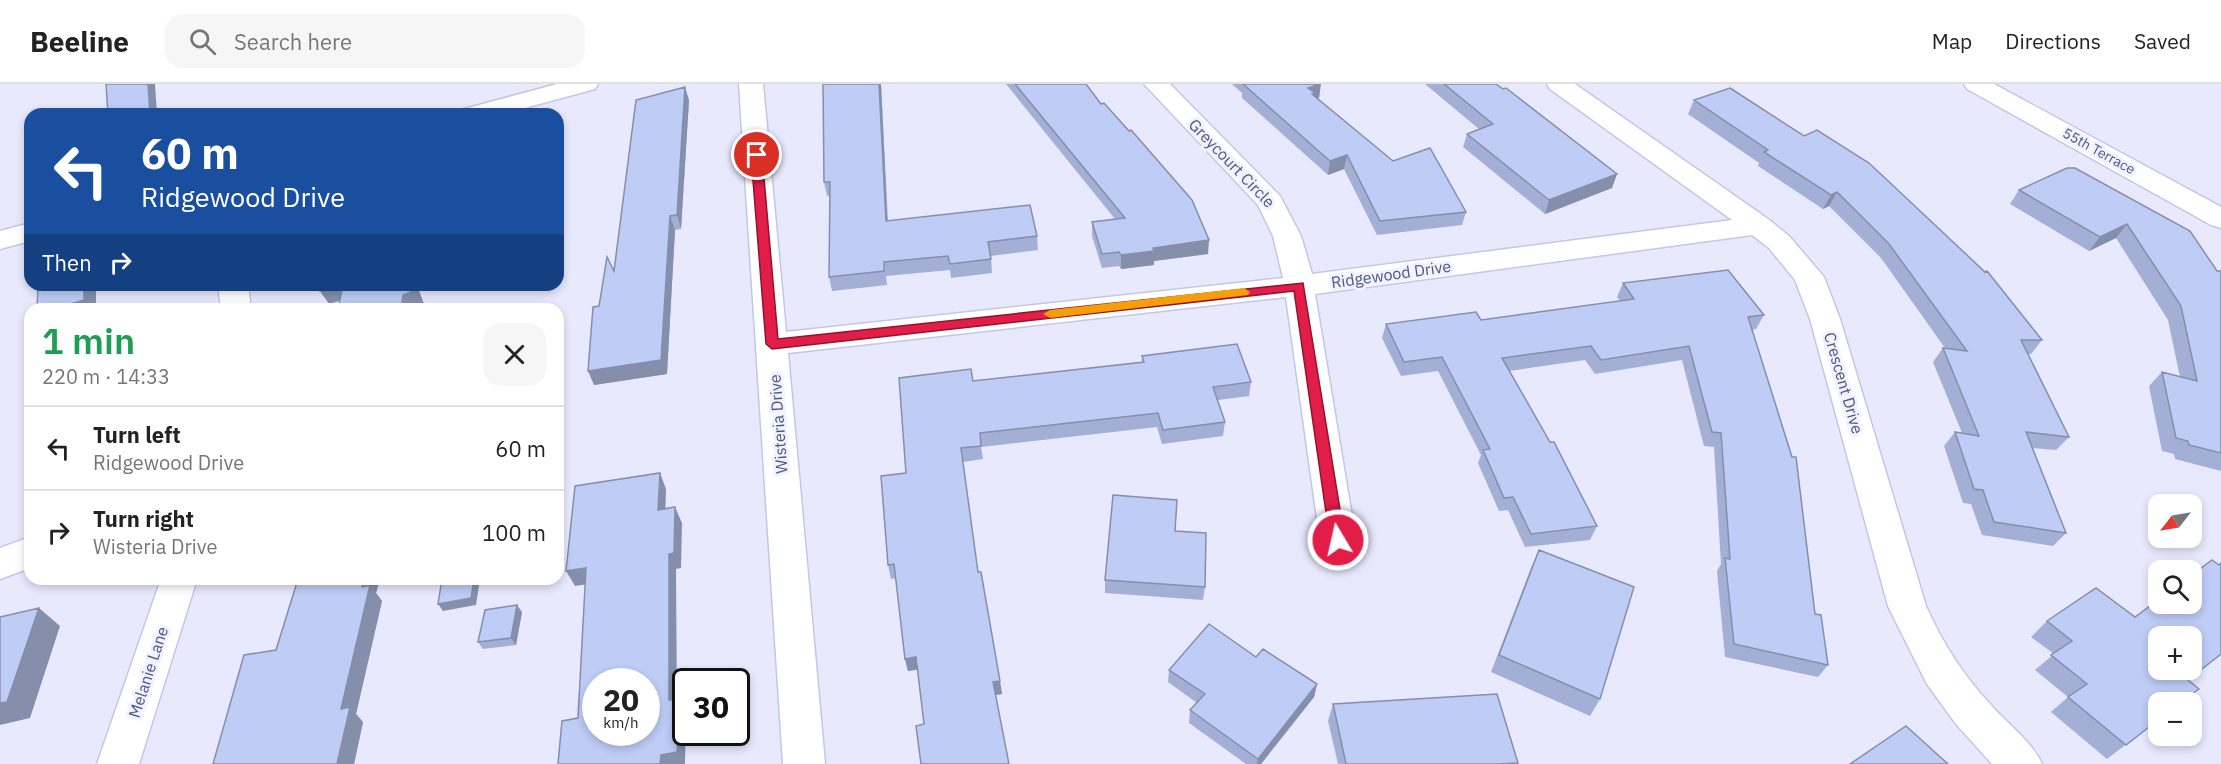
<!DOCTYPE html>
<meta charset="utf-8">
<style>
body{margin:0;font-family:"IBM Plex Sans",sans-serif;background:#f6f6f6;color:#222;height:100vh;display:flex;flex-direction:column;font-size:22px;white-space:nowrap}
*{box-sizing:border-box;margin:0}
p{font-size:20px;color:#767676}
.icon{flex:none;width:33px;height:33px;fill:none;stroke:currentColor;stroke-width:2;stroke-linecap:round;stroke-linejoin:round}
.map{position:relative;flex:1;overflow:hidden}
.details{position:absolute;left:24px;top:219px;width:540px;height:282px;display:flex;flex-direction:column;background:#fff;border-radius:18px;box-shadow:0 3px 9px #0003}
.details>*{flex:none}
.guide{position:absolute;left:24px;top:24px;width:540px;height:183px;border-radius:18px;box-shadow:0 3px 9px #0003;background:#1a4fa0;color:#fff;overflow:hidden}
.needle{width:39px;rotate:239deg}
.fabs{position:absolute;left:2148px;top:410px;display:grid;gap:12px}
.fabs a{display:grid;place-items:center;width:54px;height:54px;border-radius:12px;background:#fff;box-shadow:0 3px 9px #0003;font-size:30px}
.speed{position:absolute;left:582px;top:584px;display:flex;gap:12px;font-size:30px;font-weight:700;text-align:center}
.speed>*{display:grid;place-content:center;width:78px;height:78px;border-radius:50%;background:#fff;box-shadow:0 3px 9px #0003;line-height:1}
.speed small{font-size:15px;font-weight:400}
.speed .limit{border:3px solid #111;border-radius:9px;background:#fff;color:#111}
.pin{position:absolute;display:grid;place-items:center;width:51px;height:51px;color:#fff;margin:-26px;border:3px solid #fff;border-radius:50%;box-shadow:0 2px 6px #0007}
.me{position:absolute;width:66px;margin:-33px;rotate:351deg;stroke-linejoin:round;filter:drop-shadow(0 0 4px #0008)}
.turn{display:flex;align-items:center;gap:21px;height:126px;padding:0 18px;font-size:27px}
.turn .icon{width:78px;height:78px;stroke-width:2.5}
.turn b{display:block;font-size:42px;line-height:51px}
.then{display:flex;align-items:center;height:57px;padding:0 18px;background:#0003;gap:12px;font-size:22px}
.round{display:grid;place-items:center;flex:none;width:63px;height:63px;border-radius:18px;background:#f6f6f6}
.headline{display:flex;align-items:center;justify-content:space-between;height:102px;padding:0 18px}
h1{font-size:36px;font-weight:600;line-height:45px;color:#1e9e55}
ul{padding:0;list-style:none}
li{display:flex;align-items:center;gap:18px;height:84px;padding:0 18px;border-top:2px solid #e0e0e0}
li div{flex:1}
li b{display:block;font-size:22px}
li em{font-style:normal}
header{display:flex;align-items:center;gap:36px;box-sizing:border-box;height:84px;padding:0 30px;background:#fff;border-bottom:2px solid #e0e0e0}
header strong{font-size:28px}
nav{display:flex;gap:33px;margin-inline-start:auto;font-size:21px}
.search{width:420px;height:54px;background:#f6f6f6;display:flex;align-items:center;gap:15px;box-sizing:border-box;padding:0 21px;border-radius:18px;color:#767676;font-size:22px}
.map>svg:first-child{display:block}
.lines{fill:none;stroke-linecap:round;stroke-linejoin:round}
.street-casing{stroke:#c2c8e4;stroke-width:3}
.street{fill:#fff;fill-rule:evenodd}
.wall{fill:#a3afd4}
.shaded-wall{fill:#858fac}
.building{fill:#beccf6;stroke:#858fac;stroke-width:1.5;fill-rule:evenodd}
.route{fill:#e11d48;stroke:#92132f;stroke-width:1.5}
.slow{fill:#f59e0b}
.labels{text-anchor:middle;stroke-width:6;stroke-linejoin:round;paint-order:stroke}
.far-street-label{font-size:14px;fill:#49587b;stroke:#f1f1ff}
.street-label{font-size:16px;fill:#49587b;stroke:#f1f1ff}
</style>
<header>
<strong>Beeline</strong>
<div class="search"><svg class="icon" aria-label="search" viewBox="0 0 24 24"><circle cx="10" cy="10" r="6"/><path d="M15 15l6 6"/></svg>Search here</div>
<nav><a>Map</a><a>Directions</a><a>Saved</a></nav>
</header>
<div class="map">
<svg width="2221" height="680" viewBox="0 0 2221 680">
<rect width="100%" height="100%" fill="#e9e9fe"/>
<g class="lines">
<defs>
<path id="street" d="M 557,0 L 598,0 L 595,5 L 502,30 L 460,30 L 464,25 Z
M 739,0 L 763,0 L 786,248 L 1283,194 L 1273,152 L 1258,121 L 1144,0 L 1170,0 L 1280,112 L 1301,152 L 1312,190 L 1732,136 L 1550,5 L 1547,0 L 1575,0 L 1768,135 L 1789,152 L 1824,193 L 1840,235 L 1926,522 C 1942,558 1963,591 1990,620 C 2007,640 2031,656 2042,680 L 1992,680 L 1956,640 L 1927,600 L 1888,522 L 1810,235 L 1795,196 L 1769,164 L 1752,151 L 1315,210 L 1356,456 L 1351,466 L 1338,470 L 1325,466 L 1320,456 L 1286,213 L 788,269 L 825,680 L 783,680 Z
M 1964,0 L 1994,0 L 2221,123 L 2221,144 L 2211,141 L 1967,5 Z
M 30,139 L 30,157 L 0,165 L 0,147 Z
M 218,201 L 248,201 L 251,225 L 221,225 Z
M 30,453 L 30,484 L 0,495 L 0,464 Z
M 161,495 L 197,495 L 139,680 L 97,680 Z"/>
</defs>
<use href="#street" class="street-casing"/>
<use href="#street" class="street"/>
</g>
<path class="wall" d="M 823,0 L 881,0 L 888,137 L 1037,152 L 1038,166 L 991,172 L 992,189 L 951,194 L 950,186 L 886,192 L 887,201 L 832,207 L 829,193 L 829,112 L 827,112 L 824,98 Z
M 1006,0 L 1086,0 L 1208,170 L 1154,177 L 1154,181 L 1121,185 L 1119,182 L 1102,184 L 1092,152 L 1092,138 L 1115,135 Z
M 1232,0 L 1320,0 L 1319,14 L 1317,14 L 1393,77 L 1466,128 L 1462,141 L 1377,151 L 1344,85 L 1328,91 L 1242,14 L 1242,9 Z
M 1425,0 L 1496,0 L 1612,104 L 1545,130 L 1463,63 L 1467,50 L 1479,45 Z
M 1730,4 L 2042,256 L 2031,270 L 2028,270 L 2069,353 L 2056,366 L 2032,364 L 2066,449 L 2053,462 L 1982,451 L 1971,420 L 1963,419 L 1944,362 L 1955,348 L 1962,349 L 1933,278 L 1943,264 L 1945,264 L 1881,174 L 1829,122 L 1823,125 L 1758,82 L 1759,79 L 1688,30 L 1694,16 Z
M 689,16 L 681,145 L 675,146 L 667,290 L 594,301 L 599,222 Z
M 2067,84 L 2217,187 L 2221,187 L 2221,387 L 2175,375 L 2174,370 L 2162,367 L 2149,302 L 2162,288 L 2180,293 L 2168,236 L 2116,154 L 2089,167 L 2010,120 L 2019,106 Z
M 1623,199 L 1764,231 L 1756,245 L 1752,246 L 1815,530 L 1828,581 L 1818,593 L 1725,573 L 1717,487 L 1721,480 L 1714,363 L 1704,362 L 1682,276 L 1595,290 L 1585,276 L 1509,287 L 1597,442 L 1590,456 L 1525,463 L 1508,426 L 1499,427 L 1478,379 L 1481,371 L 1438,287 L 1401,292 L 1382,254 L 1386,240 L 1481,236 L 1620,217 L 1617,213 Z
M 1142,272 L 1251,298 L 1249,312 L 1218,316 L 1225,338 L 1223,352 L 1162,360 L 1157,343 L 981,363 L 983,375 L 963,378 L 978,488 L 1002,610 L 996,611 L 924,640 L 917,586 L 908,587 L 905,575 L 896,494 L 891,495 L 888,481 L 906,389 L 973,297 L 1142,278 Z
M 1175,447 L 1205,503 L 1203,516 L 1105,509 L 1105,496 Z
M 1539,466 L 1600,615 L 1590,632 L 1491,588 L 1531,484 Z
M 292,495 L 380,495 L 376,509 L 382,517 L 356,630 L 363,638 L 354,680 L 213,680 L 276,566 L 296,500 Z
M 522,528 L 516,561 L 483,565 L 478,558 Z
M 2135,533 L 2188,596 L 2158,636 L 2107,675 L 2051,628 L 2068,613 L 2035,586 L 2054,570 L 2031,553 L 2047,537 Z
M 1256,573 L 1317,600 L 1314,613 L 1261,680 L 1246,680 L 1189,639 L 1190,626 L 1197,619 L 1168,598 L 1169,586 Z
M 1333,620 L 1518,679 L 1518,680 L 1338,680 L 1328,637 Z"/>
<path class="shaded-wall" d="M 148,0 L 155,0 L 157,30 L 150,30 Z
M 879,0 L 881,0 L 888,151 L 886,137 Z
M 1321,0 L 1319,14 L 1314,15 L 1308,4 Z
M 685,3 L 689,16 L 681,145 L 677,131 Z
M 1347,71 L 1344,85 L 1328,91 L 1330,77 Z
M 1617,90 L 1612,104 L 1545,130 L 1549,116 Z
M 1837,108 L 1829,122 L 1823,125 L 1831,111 Z
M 670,132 L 675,146 L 667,290 L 594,301 L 588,287 Z
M 2127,140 L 2116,154 L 2089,167 L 2100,153 Z
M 1209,156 L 1208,170 L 1154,177 L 1154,181 L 1121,185 L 1121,171 L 1153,164 Z
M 84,201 L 96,201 L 96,225 L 54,225 Z
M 338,201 L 344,201 L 352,213 L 329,220 L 320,207 Z
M 414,201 L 417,201 L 424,220 L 411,225 L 401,225 L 403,211 Z
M 660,389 L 666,405 L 665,442 L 658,426 Z
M 675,423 L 682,439 L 681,484 L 676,485 L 677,631 L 669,616 L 669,470 Z
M 586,484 L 595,499 L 575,502 L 566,487 Z
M 364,495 L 380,495 L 376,509 L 382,517 L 356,630 L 363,638 L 354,680 L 337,680 L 341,625 Z
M 474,495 L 480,495 L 476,521 L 443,527 L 438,520 Z
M 517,521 L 522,528 L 516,561 L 511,554 Z
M 39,524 L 60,542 L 30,634 L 0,641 L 0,619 Z
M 916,573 L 919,585 L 908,587 L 905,575 Z
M 1000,597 L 1002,610 L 995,611 L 993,598 Z
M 1317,600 L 1314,613 L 1261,680 L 1257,680 L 1258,675 Z
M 679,615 L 686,627 L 685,680 L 660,680 L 661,671 Z"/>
<path class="building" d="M 106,0 L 148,0 L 150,30 L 108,30 Z
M 823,0 L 879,0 L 886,137 L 1030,121 L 1037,152 L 988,158 L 991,175 L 950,180 L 948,172 L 884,178 L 884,187 L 829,193 L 830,98 L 824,98 Z
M 1015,0 L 1086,0 L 1101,20 L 1104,19 L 1129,47 L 1131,46 L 1192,116 L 1209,156 L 1153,164 L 1154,167 L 1121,171 L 1119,168 L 1102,170 L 1092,138 L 1125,134 Z
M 1243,0 L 1320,0 L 1308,4 L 1315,9 L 1312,10 L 1393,77 L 1430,64 L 1466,128 L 1380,137 L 1347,71 L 1330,77 Z
M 1444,0 L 1496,0 L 1503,5 L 1506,4 L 1617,90 L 1549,116 L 1467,50 L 1493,40 Z
M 685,3 L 677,131 L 670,132 L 661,276 L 588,287 L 593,223 L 599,222 L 607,173 L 614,187 L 636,16 Z
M 1730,4 L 1804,52 L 1817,46 L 1869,79 L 1985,188 L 1987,187 L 2042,256 L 2021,256 L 2069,353 L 2026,348 L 2066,449 L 1994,438 L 1983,406 L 1974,405 L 1955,348 L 1979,352 L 1943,264 L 1967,267 L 1889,160 L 1837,108 L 1831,111 L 1764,68 L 1768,66 L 1694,16 Z
M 2067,84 L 2075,84 L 2190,147 L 2217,187 L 2221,187 L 2221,369 L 2189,361 L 2188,357 L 2176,354 L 2162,288 L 2197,297 L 2181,222 L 2127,140 L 2100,153 L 2019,106 Z
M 1728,186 L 1764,231 L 1748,233 L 1792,373 L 1796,373 L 1815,530 L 1821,531 L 1828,581 L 1734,560 L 1725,474 L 1730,475 L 1721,349 L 1712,348 L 1689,262 L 1601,276 L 1591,262 L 1502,274 L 1550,358 L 1554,358 L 1597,442 L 1531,450 L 1513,413 L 1504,414 L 1483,366 L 1490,365 L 1442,273 L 1404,278 L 1386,240 L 1476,228 L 1481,236 L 1634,215 L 1623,199 Z
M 38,201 L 84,201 L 84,216 L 54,225 L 37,225 Z
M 319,201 L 338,201 L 320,207 Z
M 343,201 L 414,201 L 416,206 L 403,211 L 401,225 L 338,225 Z
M 1237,260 L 1251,298 L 1213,303 L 1225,338 L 1163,346 L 1158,329 L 980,349 L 981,362 L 961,364 L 978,488 L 981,488 L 1000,597 L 993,598 L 1009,680 L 921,680 L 916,642 L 924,640 L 916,573 L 905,575 L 894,480 L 888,481 L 881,392 L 906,389 L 899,294 L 971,285 L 973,297 L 1144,278 L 1142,272 Z
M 660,389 L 658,426 L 675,423 L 674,469 L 669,470 L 669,616 L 679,615 L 677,668 L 661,671 L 660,680 L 558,680 L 562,637 L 578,634 L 586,484 L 566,487 L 575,402 ZM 596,597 L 646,597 L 646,648 L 596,648 Z
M 1113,411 L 1177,416 L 1175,447 L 1206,449 L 1205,503 L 1105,496 Z
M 1539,466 L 1634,503 L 1600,615 L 1499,571 Z
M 2212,476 L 2219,481 L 2221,479 L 2221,570 L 2188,596 L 2199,605 L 2181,618 L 2158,618 L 2158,636 L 2126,661 L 2068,613 L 2087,600 L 2051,571 L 2072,557 L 2047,537 L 2096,504 L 2135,533 L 2158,516 L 2158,519 L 2192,519 L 2192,491 ZM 2158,552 L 2192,552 L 2192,585 L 2158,585 Z
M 298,495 L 364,495 L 362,503 L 370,501 L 341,625 L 350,623 L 337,680 L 213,680 L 244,571 L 276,566 Z
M 442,495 L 474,495 L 471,514 L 438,520 Z
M 517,521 L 511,554 L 478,558 L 485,526 Z
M 39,524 L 7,618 L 0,619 L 0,533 Z
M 1209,540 L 1256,573 L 1263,565 L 1317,600 L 1258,675 L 1190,626 L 1205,610 L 1169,586 Z
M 1497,610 L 1518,679 L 1499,680 L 1346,680 L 1333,620 Z
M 1906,642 L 1948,680 L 1850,680 Z"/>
<path class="route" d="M 757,68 L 762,71 L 778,255 L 1303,199 L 1345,456 L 1343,460 L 1333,460 L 1330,456 L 1294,207 L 772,265 L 766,260 L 751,71 Z"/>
<path class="slow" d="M 1244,204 L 1250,208 L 1248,211 L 1050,234 L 1043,230 L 1050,226 Z"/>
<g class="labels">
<g class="far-street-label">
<text transform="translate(2099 67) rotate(29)" y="5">55th Terrace</text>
</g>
<g class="street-label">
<text transform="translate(1232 79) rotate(46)" y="6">Greycourt Circle</text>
<text transform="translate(1391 190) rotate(-8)" y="6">Ridgewood Drive</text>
<text transform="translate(1844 299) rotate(74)" y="6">Crescent Drive</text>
<text transform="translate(778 340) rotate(-94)" y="6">Wisteria Drive</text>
<text transform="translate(148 588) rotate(-72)" y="6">Melanie Lane</text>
</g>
</g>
</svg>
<div class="fabs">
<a><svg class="needle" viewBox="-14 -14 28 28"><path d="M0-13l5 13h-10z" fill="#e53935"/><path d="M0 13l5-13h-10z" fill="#767676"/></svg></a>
<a><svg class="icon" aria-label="search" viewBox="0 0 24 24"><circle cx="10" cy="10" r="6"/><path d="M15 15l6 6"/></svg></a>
<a>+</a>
<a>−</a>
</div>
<div class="speed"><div>20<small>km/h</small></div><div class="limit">30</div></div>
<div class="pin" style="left:757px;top:71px;background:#d93025"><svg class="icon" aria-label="arrive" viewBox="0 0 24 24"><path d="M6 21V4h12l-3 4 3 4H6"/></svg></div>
<svg class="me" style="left:1338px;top:456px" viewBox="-20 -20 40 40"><circle r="17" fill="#e11d48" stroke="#fff" stroke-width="3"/><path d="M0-11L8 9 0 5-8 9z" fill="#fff"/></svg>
<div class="guide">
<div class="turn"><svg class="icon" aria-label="left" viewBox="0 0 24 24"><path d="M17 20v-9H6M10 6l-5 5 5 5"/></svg><div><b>60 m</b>Ridgewood Drive</div></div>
<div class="then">Then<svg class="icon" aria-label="right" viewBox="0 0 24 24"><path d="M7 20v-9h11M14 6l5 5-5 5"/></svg></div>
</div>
<section class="details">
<div class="headline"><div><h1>1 min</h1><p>220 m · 14:33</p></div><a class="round"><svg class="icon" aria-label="close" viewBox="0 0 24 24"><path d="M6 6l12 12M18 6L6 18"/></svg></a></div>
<ul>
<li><svg class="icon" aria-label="left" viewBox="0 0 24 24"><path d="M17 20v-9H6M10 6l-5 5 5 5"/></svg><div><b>Turn left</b><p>Ridgewood Drive</p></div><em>60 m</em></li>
<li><svg class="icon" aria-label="right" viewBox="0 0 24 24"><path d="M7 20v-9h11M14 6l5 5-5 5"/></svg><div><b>Turn right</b><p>Wisteria Drive</p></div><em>100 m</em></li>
</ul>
</section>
</div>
